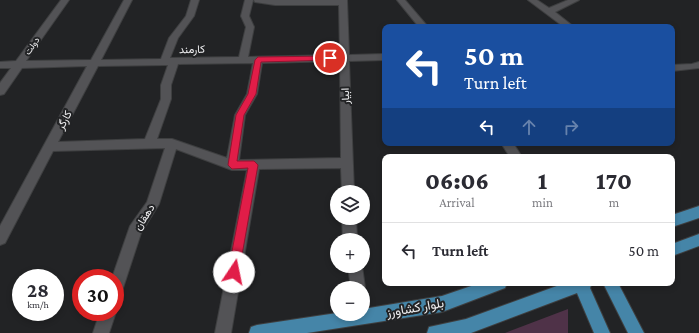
<!DOCTYPE html>
<meta charset="utf-8">
<style>
body{margin:0;font-family:"Crimson Pro",Vazirmatn,serif;background:#f7f7f7;color:#2b2b33;height:100vh;display:flex;flex-direction:column;font-size:15px;white-space:nowrap}
*{box-sizing:border-box;margin:0}
p{font-size:13px;color:#7c7c81}
.icon{flex:none;width:22px;height:22px;fill:none;stroke:currentColor;stroke-width:2;stroke-linecap:round;stroke-linejoin:round}
.map{position:relative;flex:1;overflow:hidden}
.drawer{position:absolute;left:382px;top:154px;width:293px;height:132px;display:flex;flex-direction:column;background:#fff;border-radius:8px;box-shadow:0 2px 6px #0003}
.drawer>*{flex:none}
.hud{position:absolute;left:382px;top:24px;width:293px;height:122px;border-radius:8px;box-shadow:0 2px 6px #0003;background:#1a4fa0;color:#fff;overflow:hidden}
.fabs{position:absolute;left:330px;top:185px;display:grid;gap:8px}
.fabs a{display:grid;place-items:center;width:40px;height:40px;border-radius:50%;background:#fff;box-shadow:0 2px 6px #0003;font-size:20px}
.speed{position:absolute;left:12px;top:269px;display:flex;gap:8px;font-size:20px;font-weight:700;text-align:center}
.speed>*{display:grid;place-content:center;width:52px;height:52px;border-radius:50%;background:#fff;box-shadow:0 2px 6px #0003;line-height:1}
.speed small{font-size:10px;font-weight:400}
.speed .limit{border:6px solid #d22;background:#fff;color:#111}
.pin{position:absolute;display:grid;place-items:center;width:34px;height:34px;color:#fff;margin:-17px;border:2px solid #fff;border-radius:50%;box-shadow:0 1px 4px #0007}
.me{position:absolute;width:44px;margin:-22px;rotate:11deg;stroke-linejoin:round;filter:drop-shadow(0 0 3px #0008)}
.turn{display:flex;align-items:center;gap:14px;height:84px;padding:0 16px;font-size:18px}
.turn .icon{width:52px;height:52px;stroke-width:2.5}
.turn b{display:block;font-size:28px;line-height:34px}
.lanes{display:flex;align-items:center;height:38px;padding:0 16px;background:#0003;justify-content:center;gap:20px;direction:ltr}
.lanes .off{opacity:.35}
.eta{display:flex;justify-content:space-evenly;align-items:center;height:68px;text-align:center}
.eta b{font-size:24px;font-weight:800;line-height:28px}
ul{padding:0;list-style:none}
li{display:flex;align-items:center;gap:12px;height:56px;padding:0 16px;border-top:1px solid #e1e1e2}
li div{flex:1}
li b{display:block;font-size:15px}
li em{font-style:normal}
.map>svg:first-child{display:block}
.green{fill:#4f3248}
.lines{fill:none;stroke-linecap:round;stroke-linejoin:round}
.minor-casing{stroke:#3e3f40;stroke-width:2}
.major-casing{stroke:#3e3f40;stroke-width:2}
.minor{fill:#535356;fill-rule:evenodd}
.major{fill:#4585a8;fill-rule:evenodd}
.route{fill:#e11d48;stroke:#92132f}
.labels{text-anchor:middle;stroke-width:4;stroke-linejoin:round;paint-order:stroke}
.far-street-label{font-size:9px;fill:#efeff1;stroke:#222325}
.street-label{font-size:11px;fill:#efeff1;stroke:#222325}
.near-street-label{font-size:13px;fill:#efeff1;stroke:#222325}
</style>
<div class="map">
<svg width="699" height="333" viewBox="0 0 699 333">
<rect width="100%" height="100%" fill="#222325"/>
<path class="green" d="M 568,309 L 568,333 L 505,333 Z"/>
<g class="lines">
<defs>
<path id="minor" d="M 61,0 L 69,0 L 26,61 L 91,60 L 124,0 L 132,0 L 101,60 L 161,59 L 169,38 L 186,16 L 191,0 L 199,0 L 194,16 L 178,38 L 170,58 L 239,57 L 246,27 L 241,16 L 245,0 L 253,0 L 249,16 L 254,27 L 248,57 L 340,55 L 339,5 L 275,5 L 255,2 L 254,0 L 347,0 L 349,55 L 385,54 L 385,60 L 349,61 L 354,192 L 342,192 L 341,168 L 259,169 L 231,333 L 215,333 L 247,170 L 232,170 L 176,149 L 159,204 L 141,233 L 122,291 L 120,296 L 115,298 L 115,278 L 112,278 L 130,226 L 147,202 L 165,148 L 53,151 L 5,243 L 0,245 L 0,226 L 87,66 L 22,68 L 4,94 L 0,95 L 0,83 L 11,68 L 0,68 L 0,62 L 16,61 ZM 340,61 L 341,158 L 239,160 L 245,115 L 257,94 L 262,63 ZM 253,63 L 247,94 L 235,115 L 227,158 L 172,139 L 157,139 L 171,99 L 171,85 L 178,64 ZM 166,65 L 168,65 L 161,85 L 161,99 L 145,139 L 58,142 L 98,66 Z
M 397,0 L 405,0 L 428,27 L 419,27 Z
M 528,0 L 537,0 L 549,8 L 568,0 L 579,0 L 555,12 L 574,27 L 564,27 Z
M 699,62 L 699,68 L 672,71 L 672,65 L 692,64 Z
M 501,143 L 513,143 L 522,157 L 510,157 Z
M 342,218 L 356,218 L 357,240 L 343,240 Z
M 348,266 L 362,266 L 365,288 L 363,293 L 363,288 L 351,288 Z
M 115,310 L 116,312 L 109,333 L 93,333 L 100,312 L 115,312 Z"/>
<path id="major" d="M 699,206 L 699,218 L 672,227 L 672,215 Z
M 699,234 L 699,246 L 672,256 L 672,244 Z
M 480,283 L 507,283 L 505,288 L 442,312 L 307,333 L 249,333 L 251,327 L 257,325 L 337,313 L 337,314 L 363,314 L 363,309 L 442,296 Z
M 565,283 L 592,283 L 590,288 L 610,333 L 594,333 L 577,293 L 471,333 L 427,333 L 429,327 L 466,319 Z
M 603,283 L 618,283 L 644,333 L 628,333 Z"/>
</defs>
<use href="#minor" class="minor-casing"/>
<use href="#major" class="major-casing"/>
<use href="#minor" class="minor"/>
<use href="#major" class="major"/>
</g>
<path class="route" d="M 330,56 L 332,57 L 332,60 L 261,62 L 256,94 L 244,115 L 237,161 L 254,161 L 258,165 L 239,272 L 238,276 L 234,277 L 230,276 L 228,272 L 248,168 L 232,169 L 228,165 L 236,115 L 248,94 L 255,60 L 258,57 Z"/>
<g class="labels">
<g class="far-street-label">
<text transform="translate(32 46) rotate(-55)" y="3">دولت</text>
</g>
<g class="street-label">
<text transform="translate(192 49) rotate(-1)" y="4">کارمند</text>
<text transform="translate(345 96) rotate(-92)" y="4">ابیار</text>
<text transform="translate(64 120) rotate(-62)" y="4">کارگر</text>
<text transform="translate(144 217) rotate(-58)" y="4">دهقان</text>
</g>
<g class="near-street-label">
<text transform="translate(415 307) rotate(-10)" y="5">بلوار کشاورز</text>
</g>
</g>
</svg>
<div class="fabs">
<a><svg class="icon" aria-label="layers" viewBox="0 0 24 24"><path d="M12 4l9 5-9 5-9-5zM3 14l9 5 9-5"/></svg></a>
<a>+</a>
<a>−</a>
</div>
<div class="speed"><div>28<small>km/h</small></div><div class="limit">30</div></div>
<div class="pin" style="left:330px;top:58px;background:#d93025"><svg class="icon" aria-label="arrive" viewBox="0 0 24 24"><path d="M6 21V4h12l-3 4 3 4H6"/></svg></div>
<svg class="me" style="left:234px;top:272px" viewBox="-20 -20 40 40"><circle r="19" fill="#fff"/><path d="M0-13L10 11 0 6-10 11z" fill="#e11d48"/></svg>
<div class="hud">
<div class="turn"><svg class="icon" aria-label="left" viewBox="0 0 24 24"><path d="M17 20v-9H6M10 6l-5 5 5 5"/></svg><div><b>50 m</b>Turn left</div></div>
<div class="lanes"><svg class="icon" aria-label="left" viewBox="0 0 24 24"><path d="M17 20v-9H6M10 6l-5 5 5 5"/></svg><svg class="icon off" aria-label="ahead" viewBox="0 0 24 24"><path d="M12 20V5M6 11l6-6 6 6"/></svg><svg class="icon off" aria-label="right" viewBox="0 0 24 24"><path d="M7 20v-9h11M14 6l5 5-5 5"/></svg></div>
</div>
<section class="drawer">
<div class="eta">
<div><b>06:06</b><p>Arrival</p></div>
<div><b>1</b><p>min</p></div>
<div><b>170</b><p>m</p></div>
</div>
<ul>
<li><svg class="icon" aria-label="left" viewBox="0 0 24 24"><path d="M17 20v-9H6M10 6l-5 5 5 5"/></svg><div><b>Turn left</b></div><em>50 m</em></li>
</ul>
</section>
</div>
